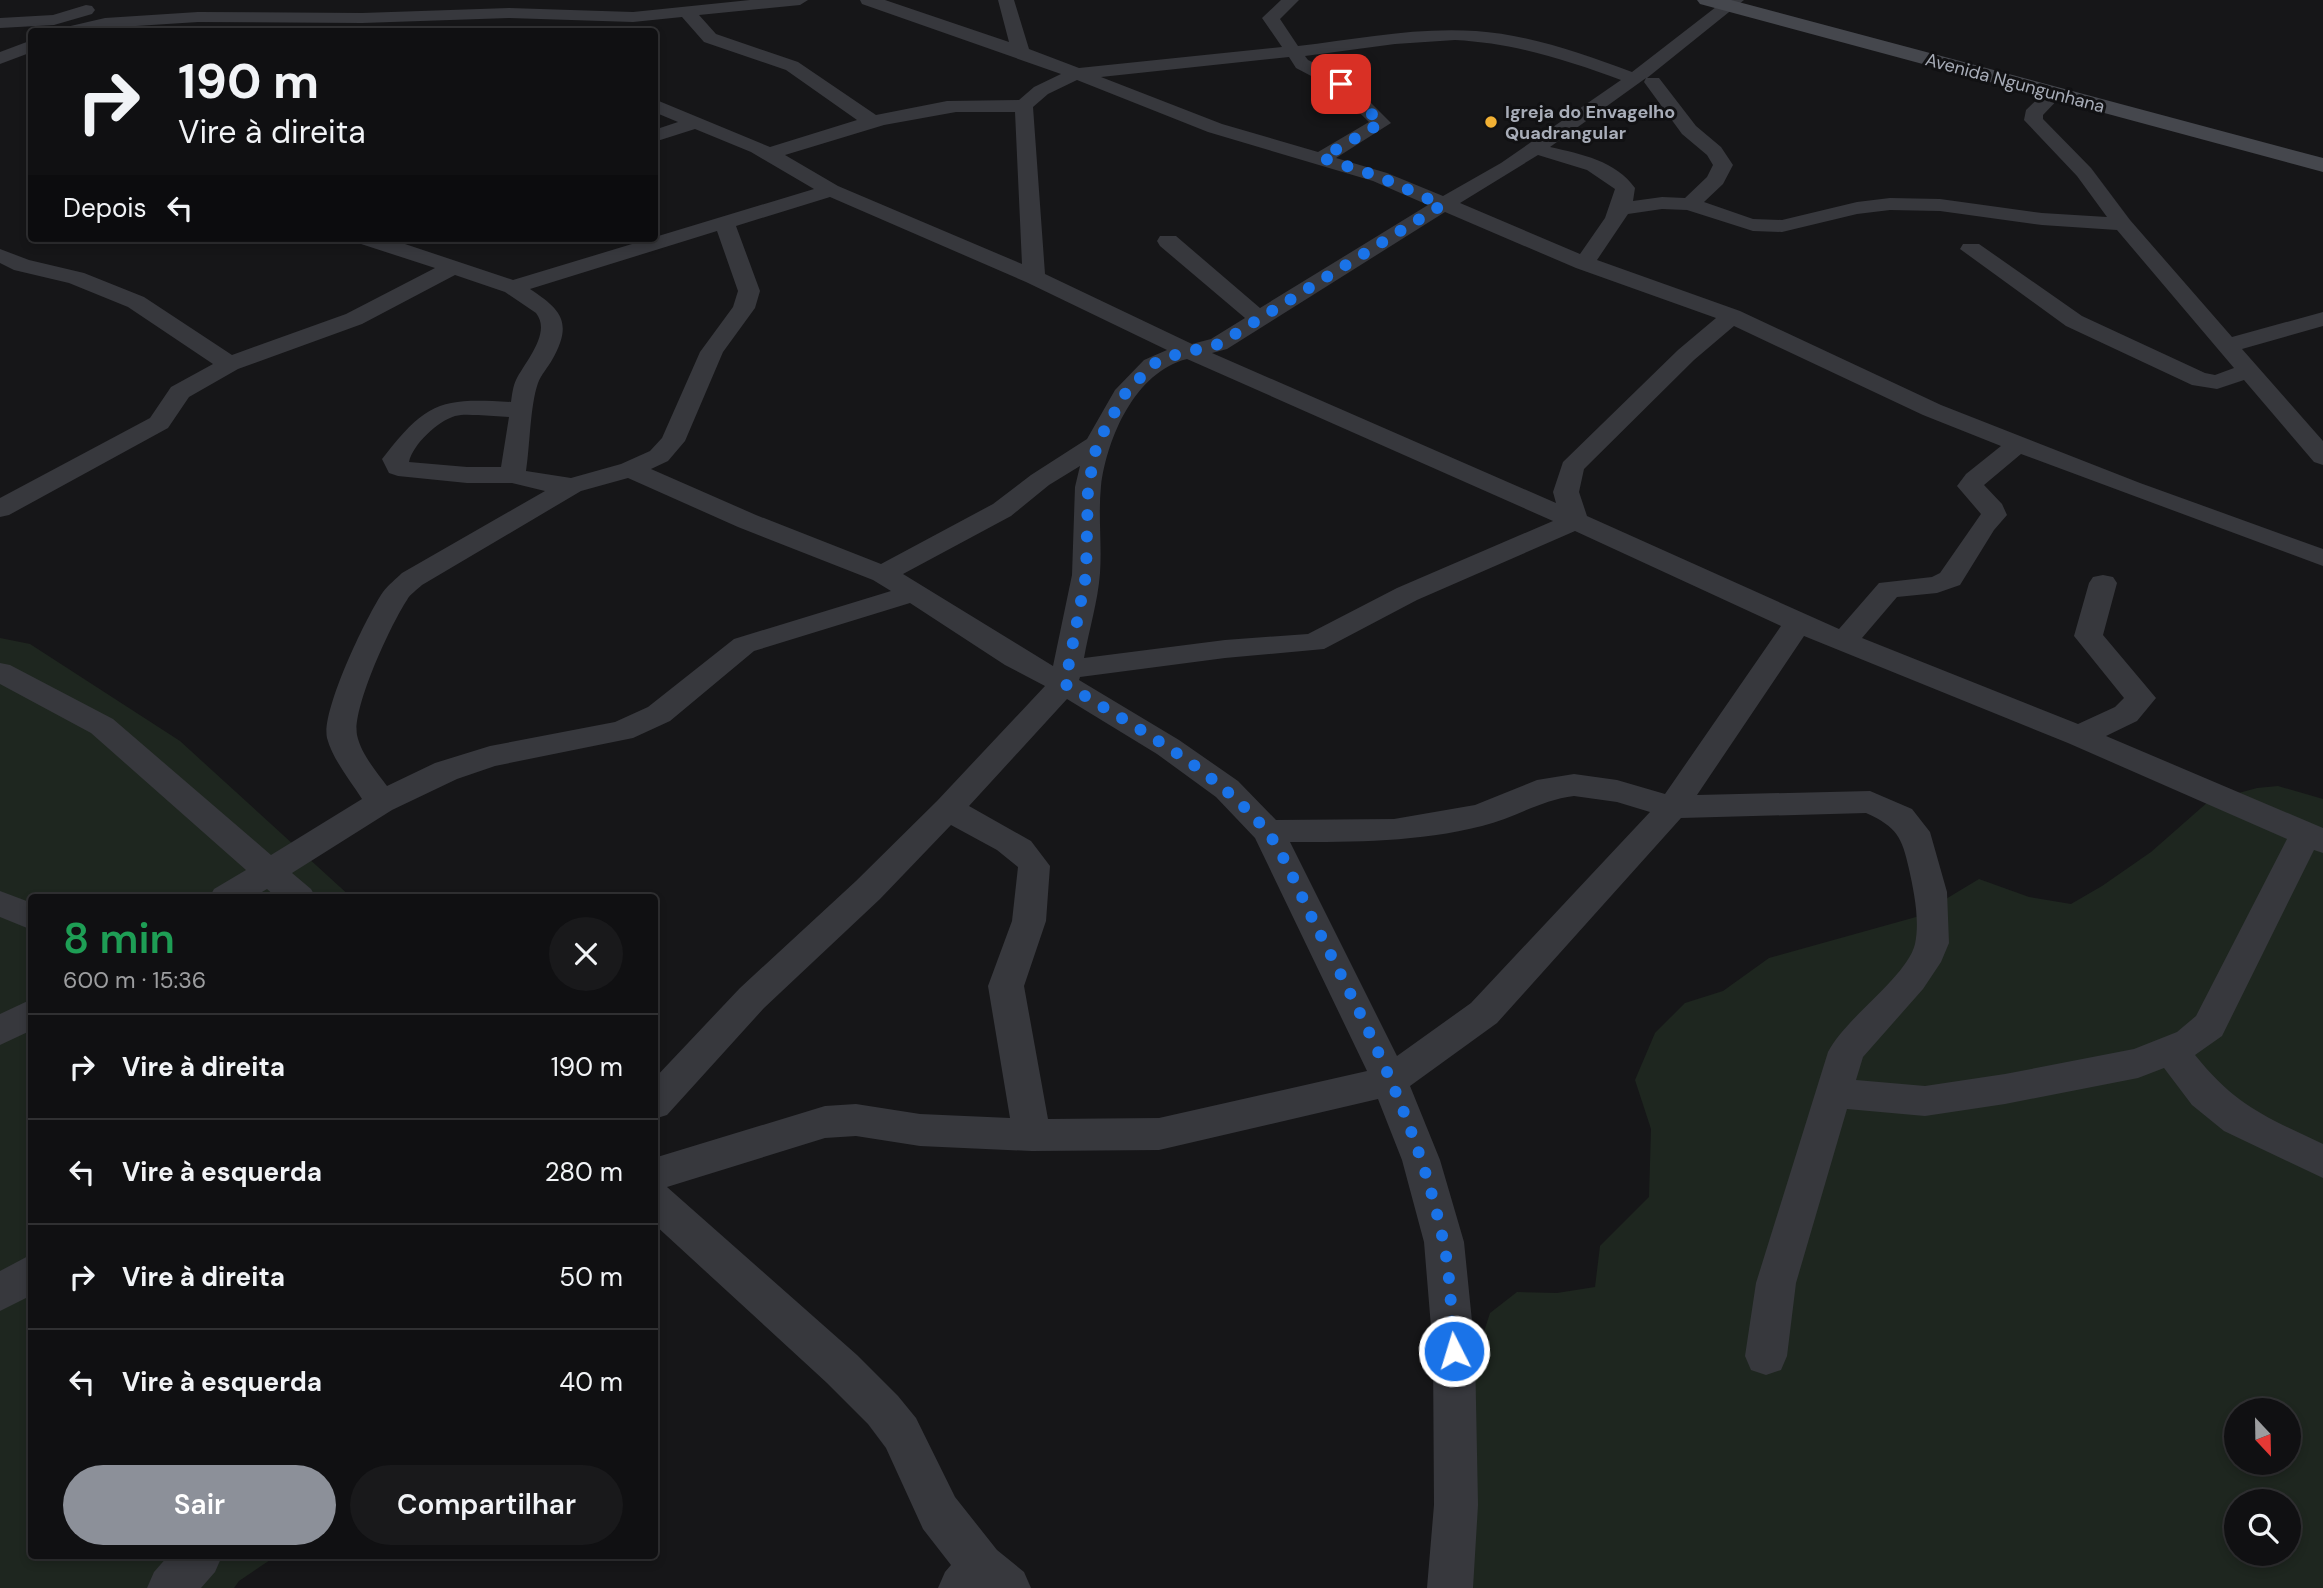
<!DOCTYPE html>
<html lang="pt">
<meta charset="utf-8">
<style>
body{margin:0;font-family:"DM Sans",sans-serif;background:#19191b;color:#f1f3f6;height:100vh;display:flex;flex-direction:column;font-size:26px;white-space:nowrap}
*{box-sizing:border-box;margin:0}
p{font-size:23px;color:#9c9d9f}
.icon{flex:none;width:38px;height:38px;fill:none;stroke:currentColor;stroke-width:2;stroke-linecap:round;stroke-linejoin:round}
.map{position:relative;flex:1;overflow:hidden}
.details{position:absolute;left:28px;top:894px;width:630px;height:665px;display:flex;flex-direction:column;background:#101012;border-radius:7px;box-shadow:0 4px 10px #0003,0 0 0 2px #303032}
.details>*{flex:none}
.guide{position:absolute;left:28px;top:28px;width:630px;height:214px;border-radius:7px;box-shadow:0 4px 10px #0003,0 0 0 2px #303032;background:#101012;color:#f1f3f6;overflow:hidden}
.needle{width:46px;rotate:158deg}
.buttons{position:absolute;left:2224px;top:1398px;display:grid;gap:14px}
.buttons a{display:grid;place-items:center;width:77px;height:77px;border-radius:50%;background:#101012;box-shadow:0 4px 10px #0003,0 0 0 2px #303032;font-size:35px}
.pin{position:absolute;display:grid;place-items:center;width:60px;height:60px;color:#fff;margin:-30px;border-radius:14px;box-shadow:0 4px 10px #0006}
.me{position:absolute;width:77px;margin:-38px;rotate:355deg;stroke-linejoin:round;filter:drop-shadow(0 0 5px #0008)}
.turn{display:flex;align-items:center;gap:24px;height:147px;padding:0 35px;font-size:32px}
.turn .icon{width:91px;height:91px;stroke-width:2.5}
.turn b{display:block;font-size:49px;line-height:60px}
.then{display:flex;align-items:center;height:66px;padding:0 35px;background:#0003;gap:14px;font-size:26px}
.round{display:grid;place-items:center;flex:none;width:74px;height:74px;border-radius:37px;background:#19191b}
.summary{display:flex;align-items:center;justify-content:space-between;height:119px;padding:0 35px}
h1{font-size:42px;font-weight:600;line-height:52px;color:#1e9e55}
.action{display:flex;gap:14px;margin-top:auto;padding:14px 35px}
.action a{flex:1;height:80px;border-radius:42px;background:#8c9099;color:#fff;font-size:28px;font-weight:600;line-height:80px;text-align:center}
.action a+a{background:#19191b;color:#f1f3f6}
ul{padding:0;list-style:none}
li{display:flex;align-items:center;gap:21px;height:105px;padding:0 35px;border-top:2px solid #303032}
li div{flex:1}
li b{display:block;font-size:26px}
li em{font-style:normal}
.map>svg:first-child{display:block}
.green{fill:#1e261f;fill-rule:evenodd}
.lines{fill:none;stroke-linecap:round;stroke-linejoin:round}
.street{fill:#37383d;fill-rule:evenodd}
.secondary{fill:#45474d;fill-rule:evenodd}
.route{stroke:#1a73e8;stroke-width:12;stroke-dasharray:0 21.6}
.poi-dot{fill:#f2b134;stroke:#111113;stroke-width:2.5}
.labels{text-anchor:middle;stroke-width:6;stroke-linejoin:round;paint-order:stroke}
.far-street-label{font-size:18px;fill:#a8adb8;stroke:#111113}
.far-poi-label{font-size:18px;font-weight:bold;fill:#a8adb8;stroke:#111113;text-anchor:start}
</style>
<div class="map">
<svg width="2323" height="1588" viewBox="0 0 2323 1588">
<rect width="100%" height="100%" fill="#161618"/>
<path class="green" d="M 0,638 L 30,644 L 180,741 L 352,898 L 32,898 L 32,1556 L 276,1556 L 239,1581 L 234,1588 L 0,1588 Z
M 2278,786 L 2323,799 L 2323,1588 L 1460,1588 L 1466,1388 L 1490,1313 L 1517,1292 L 1557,1293 L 1595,1287 L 1600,1246 L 1649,1197 L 1651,1129 L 1635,1080 L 1655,1033 L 1685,1003 L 1723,991 L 1769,958 L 1916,917 L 1979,879 L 2029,897 L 2071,904 L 2102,886 L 2151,852 L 2209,801 L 2257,788 ZM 2236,1410 L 2289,1410 L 2289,1463 L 2236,1463 ZM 2236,1502 L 2289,1502 L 2289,1554 L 2236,1554 Z"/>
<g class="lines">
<path class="street" d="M 750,0 L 808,0 L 800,5 L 699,15 L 716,34 L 798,62 L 876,115 L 947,101 L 1019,100 L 1034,87 L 1061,74 L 862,4 L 860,0 L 885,0 L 1009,42 L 998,0 L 1014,0 L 1029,49 L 1079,68 L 1282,47 L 1262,18 L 1281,0 L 1299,0 L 1280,19 L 1298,46 C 1357,39 1416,27 1476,31 C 1530,35 1581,53 1632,72 L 1725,0 L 1744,0 L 1647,78 L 1659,78 L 1696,126 L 1721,147 L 1733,165 L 1723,184 L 1704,202 L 1753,219 L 1782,220 L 1857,202 L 1890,198 L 1940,199 L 2042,213 L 2107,217 L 2077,176 L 2024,120 L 2026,110 L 2048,89 L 2062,89 L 2064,93 L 2043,115 L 2043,119 L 2091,168 L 2130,220 L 2232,337 L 2323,312 L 2323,326 L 2242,349 L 2323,441 L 2323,465 L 2314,462 L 2244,380 L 2217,389 L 2192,385 L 2066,326 L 1960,249 L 1963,244 L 1979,244 L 2082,316 L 2205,373 L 2215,375 L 2234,368 L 2117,230 L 2042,225 L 1940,211 L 1890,210 L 1857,214 L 1782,232 L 1753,231 L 1687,210 L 1662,209 L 1628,214 L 1597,260 L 1740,311 L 1941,405 L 2140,483 L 2323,549 L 2323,566 L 2021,454 L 1984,485 L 2002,504 L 2007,515 L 1994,530 L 1960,585 L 1937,593 L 1897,597 L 1862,638 L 2078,724 L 2115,707 L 2124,698 L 2074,636 L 2089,583 L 2093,577 L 2103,575 L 2113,577 L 2117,583 L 2103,635 L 2156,698 L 2137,721 L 2106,736 L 2323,828 L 2323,853 L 2314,850 L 2222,1036 L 2195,1055 C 2236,1106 2266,1117 2323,1144 L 2323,1178 L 2224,1131 L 2192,1105 L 2164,1068 L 2138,1078 L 2005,1104 L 1925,1116 L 1847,1109 L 1796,1283 L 1787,1356 L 1781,1370 L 1766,1375 L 1751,1370 L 1745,1356 L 1756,1283 L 1828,1052 C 1846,1017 1907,977 1915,944 C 1920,920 1914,892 1909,869 C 1902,837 1897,827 1866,813 L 1681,818 L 1497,1023 L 1410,1086 L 1440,1160 L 1464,1242 L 1475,1351 L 1478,1505 L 1473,1588 L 1427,1588 L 1434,1505 L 1433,1351 L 1424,1242 L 1402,1160 L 1378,1099 L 1159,1150 L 1032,1151 L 920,1146 L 856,1136 L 825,1138 L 667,1187 L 857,1355 L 898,1396 L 916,1418 L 955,1497 L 997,1550 L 1024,1572 L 1031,1588 L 938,1588 L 945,1572 L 951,1565 L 923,1529 L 886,1448 L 868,1424 L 827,1383 L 654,1224 L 654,1158 L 825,1106 L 856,1104 L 920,1114 L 1010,1118 L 988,986 L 1012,921 L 1018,867 L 997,850 L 951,825 L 880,899 L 764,1008 L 667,1115 L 654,1119 L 654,1079 L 740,988 L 856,881 L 937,801 L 1045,686 L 1005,665 L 910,603 L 754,651 L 670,721 L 633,738 L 495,766 L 457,779 L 392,810 L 292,873 L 311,889 L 316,898 L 277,898 L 267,889 L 252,898 L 209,898 L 214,889 L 246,870 L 91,733 L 0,684 L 0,663 L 10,665 L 113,719 L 271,855 L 362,799 C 350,780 333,760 327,738 C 321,711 366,617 383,592 C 388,585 396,579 402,573 L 545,491 L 512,483 L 467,483 L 398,476 L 389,473 L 382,459 L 386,454 C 428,400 445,398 511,402 C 512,395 513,386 516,380 C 525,362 552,333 536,313 L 505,292 L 455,275 L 362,324 L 238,369 L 189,397 L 168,428 L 9,515 L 0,517 L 0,498 L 150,418 L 171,387 L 213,364 L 128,307 L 69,283 L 14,270 L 0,263 L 0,249 L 29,260 L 84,273 L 144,297 L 232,355 L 346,314 L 435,268 L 358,243 L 355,238 L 387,238 L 513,280 L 814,189 L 751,152 L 695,129 L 654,142 L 654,130 L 678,122 L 654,112 L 654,99 L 770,147 L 857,120 L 786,70 L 704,42 L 682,17 L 633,22 L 509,18 L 362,23 L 198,22 L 105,28 L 91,32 L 60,32 L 62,28 L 105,18 L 198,12 L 362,13 L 509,8 L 633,12 ZM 1455,40 C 1514,43 1566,60 1621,80 L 1501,163 L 1443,196 L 1387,173 L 1336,158 L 1391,123 L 1348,80 L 1308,60 L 1305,56 L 1395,44 ZM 1289,57 L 1296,68 L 1334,88 L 1369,122 L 1318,152 L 1222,124 L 1101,77 ZM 1646,78 L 1644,82 L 1682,134 L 1707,155 L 1713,165 L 1707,177 L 1685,198 L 1662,197 L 1633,201 L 1635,188 C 1616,161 1581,154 1550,147 ZM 1077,80 L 1208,132 L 1373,181 L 1428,205 L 1260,308 L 1176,236 L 1160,236 L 1157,241 L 1160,246 L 1245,318 L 1211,339 L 1192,344 L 1045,274 L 1033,107 L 1048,94 ZM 956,112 L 1015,112 L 1022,264 L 838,186 L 785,155 L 884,125 ZM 1538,155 L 1587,170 L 1615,189 L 1605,218 L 1580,254 L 1460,203 ZM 830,197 L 1026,282 L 1167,350 L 1144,360 L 1115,390 L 1087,439 L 1031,475 L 993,504 L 881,564 L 756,515 L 651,469 L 668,461 L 685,441 L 723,352 L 755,308 L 760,291 L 736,226 ZM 1445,212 L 1576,268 L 1716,318 L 1678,350 L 1563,462 L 1553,492 L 1556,503 L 1212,353 L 1227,349 ZM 717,231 L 738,291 L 733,307 L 700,352 L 662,438 L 650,451 L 621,464 L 571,478 L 526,471 C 530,446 530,406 538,383 C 541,375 548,367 552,360 C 573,323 562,310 530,289 ZM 1734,326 L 1923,415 L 2001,446 L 1966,474 L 1957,486 L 1981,514 L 1940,573 L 1932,577 L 1879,583 L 1839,629 L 1587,516 L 1579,492 L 1584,469 L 1694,360 ZM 1187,359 L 1553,521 L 1397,588 L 1308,634 L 1225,640 L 1084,658 C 1089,630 1098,601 1100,573 C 1102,544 1098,515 1101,486 C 1107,438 1135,372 1187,359 ZM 478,415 L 509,417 L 501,467 L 467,467 L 409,462 C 413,444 438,421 455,416 C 463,414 471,415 478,415 ZM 1080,466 L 1075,487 L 1072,575 L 1053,666 L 903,574 L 1011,516 L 1049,485 ZM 628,478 L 738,527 L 873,580 L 891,591 L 734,639 L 648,707 L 615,722 L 490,746 L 435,763 L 387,786 C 376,771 361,754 357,735 C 352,708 391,624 407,600 C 410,594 417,590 422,585 L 581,491 ZM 1575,531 L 1781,626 L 1665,794 L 1617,780 L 1574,774 L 1537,780 L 1475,805 L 1394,819 L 1276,820 L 1238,781 L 1179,740 L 1079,680 L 1080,677 L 1225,658 L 1324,649 L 1417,600 ZM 1804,636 L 2068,743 L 2287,839 L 2196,1016 L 2177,1032 L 2134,1049 L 2005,1074 L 1925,1086 L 1856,1080 L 1863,1057 L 1923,989 L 1941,962 L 1949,943 L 1947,892 L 1930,832 L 1912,809 L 1870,791 L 1697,795 ZM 1067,699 L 1157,754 L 1216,797 L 1255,838 L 1367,1071 L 1159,1118 L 1048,1119 L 1024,986 L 1046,921 L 1050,866 L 1031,841 L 969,806 ZM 1574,796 L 1617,802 L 1650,812 L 1471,1003 L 1397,1056 L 1290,842 C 1355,842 1419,842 1482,826 C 1514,818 1541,800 1574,796 Z
M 86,5 L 92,6 L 95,10 L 92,14 L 54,25 L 0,28 L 0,18 L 53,15 Z
M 32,40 L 32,52 L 0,64 L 0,52 Z
M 0,891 L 32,903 L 32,930 L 0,917 Z
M 32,999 L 32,1030 L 0,1045 L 0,1014 Z
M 32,1254 L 32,1295 L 0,1311 L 0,1271 Z
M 168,1556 L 222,1556 L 215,1572 L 201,1588 L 147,1588 L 154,1572 Z"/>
<path class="secondary" d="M 1697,0 L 1731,0 L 2323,158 L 2323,172 L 1700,4 Z"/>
</g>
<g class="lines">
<path class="route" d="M 1341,84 L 1381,123 L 1322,158 L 1380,177 L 1442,205 L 1219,344 L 1163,358 L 1152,365 L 1124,395 L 1097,444 L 1088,487 L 1086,575 L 1065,684 C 1135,727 1210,766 1265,829 C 1281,847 1302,898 1314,922 C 1366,1023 1420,1129 1443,1240 C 1451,1276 1451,1315 1454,1351"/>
</g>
<circle class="poi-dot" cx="1491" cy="122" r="7"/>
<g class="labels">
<g class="far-street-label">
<text transform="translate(2015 83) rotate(15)" y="6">Avenida Ngungunhana</text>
</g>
<g class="far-poi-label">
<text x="1505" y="118">Igreja do Envagelho<tspan x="1505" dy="21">Quadrangular</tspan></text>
</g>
</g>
</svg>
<div class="buttons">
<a><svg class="needle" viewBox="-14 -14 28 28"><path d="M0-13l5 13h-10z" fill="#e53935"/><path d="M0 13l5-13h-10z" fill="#9c9d9f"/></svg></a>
<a><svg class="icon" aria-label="search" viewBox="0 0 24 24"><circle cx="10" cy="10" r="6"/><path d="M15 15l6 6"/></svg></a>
</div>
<div class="pin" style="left:1341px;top:84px;background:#d93025"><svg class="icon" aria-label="arrive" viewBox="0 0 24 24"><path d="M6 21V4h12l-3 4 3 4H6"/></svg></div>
<svg class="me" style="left:1454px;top:1351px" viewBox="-20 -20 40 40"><circle r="17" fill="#1a73e8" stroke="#fff" stroke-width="3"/><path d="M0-11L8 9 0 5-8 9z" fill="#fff"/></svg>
<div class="guide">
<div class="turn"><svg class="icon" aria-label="right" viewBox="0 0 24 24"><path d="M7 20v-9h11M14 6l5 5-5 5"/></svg><div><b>190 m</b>Vire à direita</div></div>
<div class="then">Depois<svg class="icon" aria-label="left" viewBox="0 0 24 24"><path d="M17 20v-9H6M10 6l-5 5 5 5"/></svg></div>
</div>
<section class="details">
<div class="summary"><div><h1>8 min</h1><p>600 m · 15:36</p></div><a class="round"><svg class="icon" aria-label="close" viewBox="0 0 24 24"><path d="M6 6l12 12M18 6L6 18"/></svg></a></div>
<ul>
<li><svg class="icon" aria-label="right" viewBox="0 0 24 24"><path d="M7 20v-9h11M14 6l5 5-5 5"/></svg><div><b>Vire à direita</b></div><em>190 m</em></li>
<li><svg class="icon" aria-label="left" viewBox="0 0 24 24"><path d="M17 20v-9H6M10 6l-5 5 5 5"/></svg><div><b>Vire à esquerda</b></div><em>280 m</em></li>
<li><svg class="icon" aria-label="right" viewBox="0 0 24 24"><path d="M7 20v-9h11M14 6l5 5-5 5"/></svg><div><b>Vire à direita</b></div><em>50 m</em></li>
<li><svg class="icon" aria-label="left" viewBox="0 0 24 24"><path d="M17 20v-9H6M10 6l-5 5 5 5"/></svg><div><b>Vire à esquerda</b></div><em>40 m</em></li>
</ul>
<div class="action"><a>Sair</a><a>Compartilhar</a></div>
</section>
</div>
